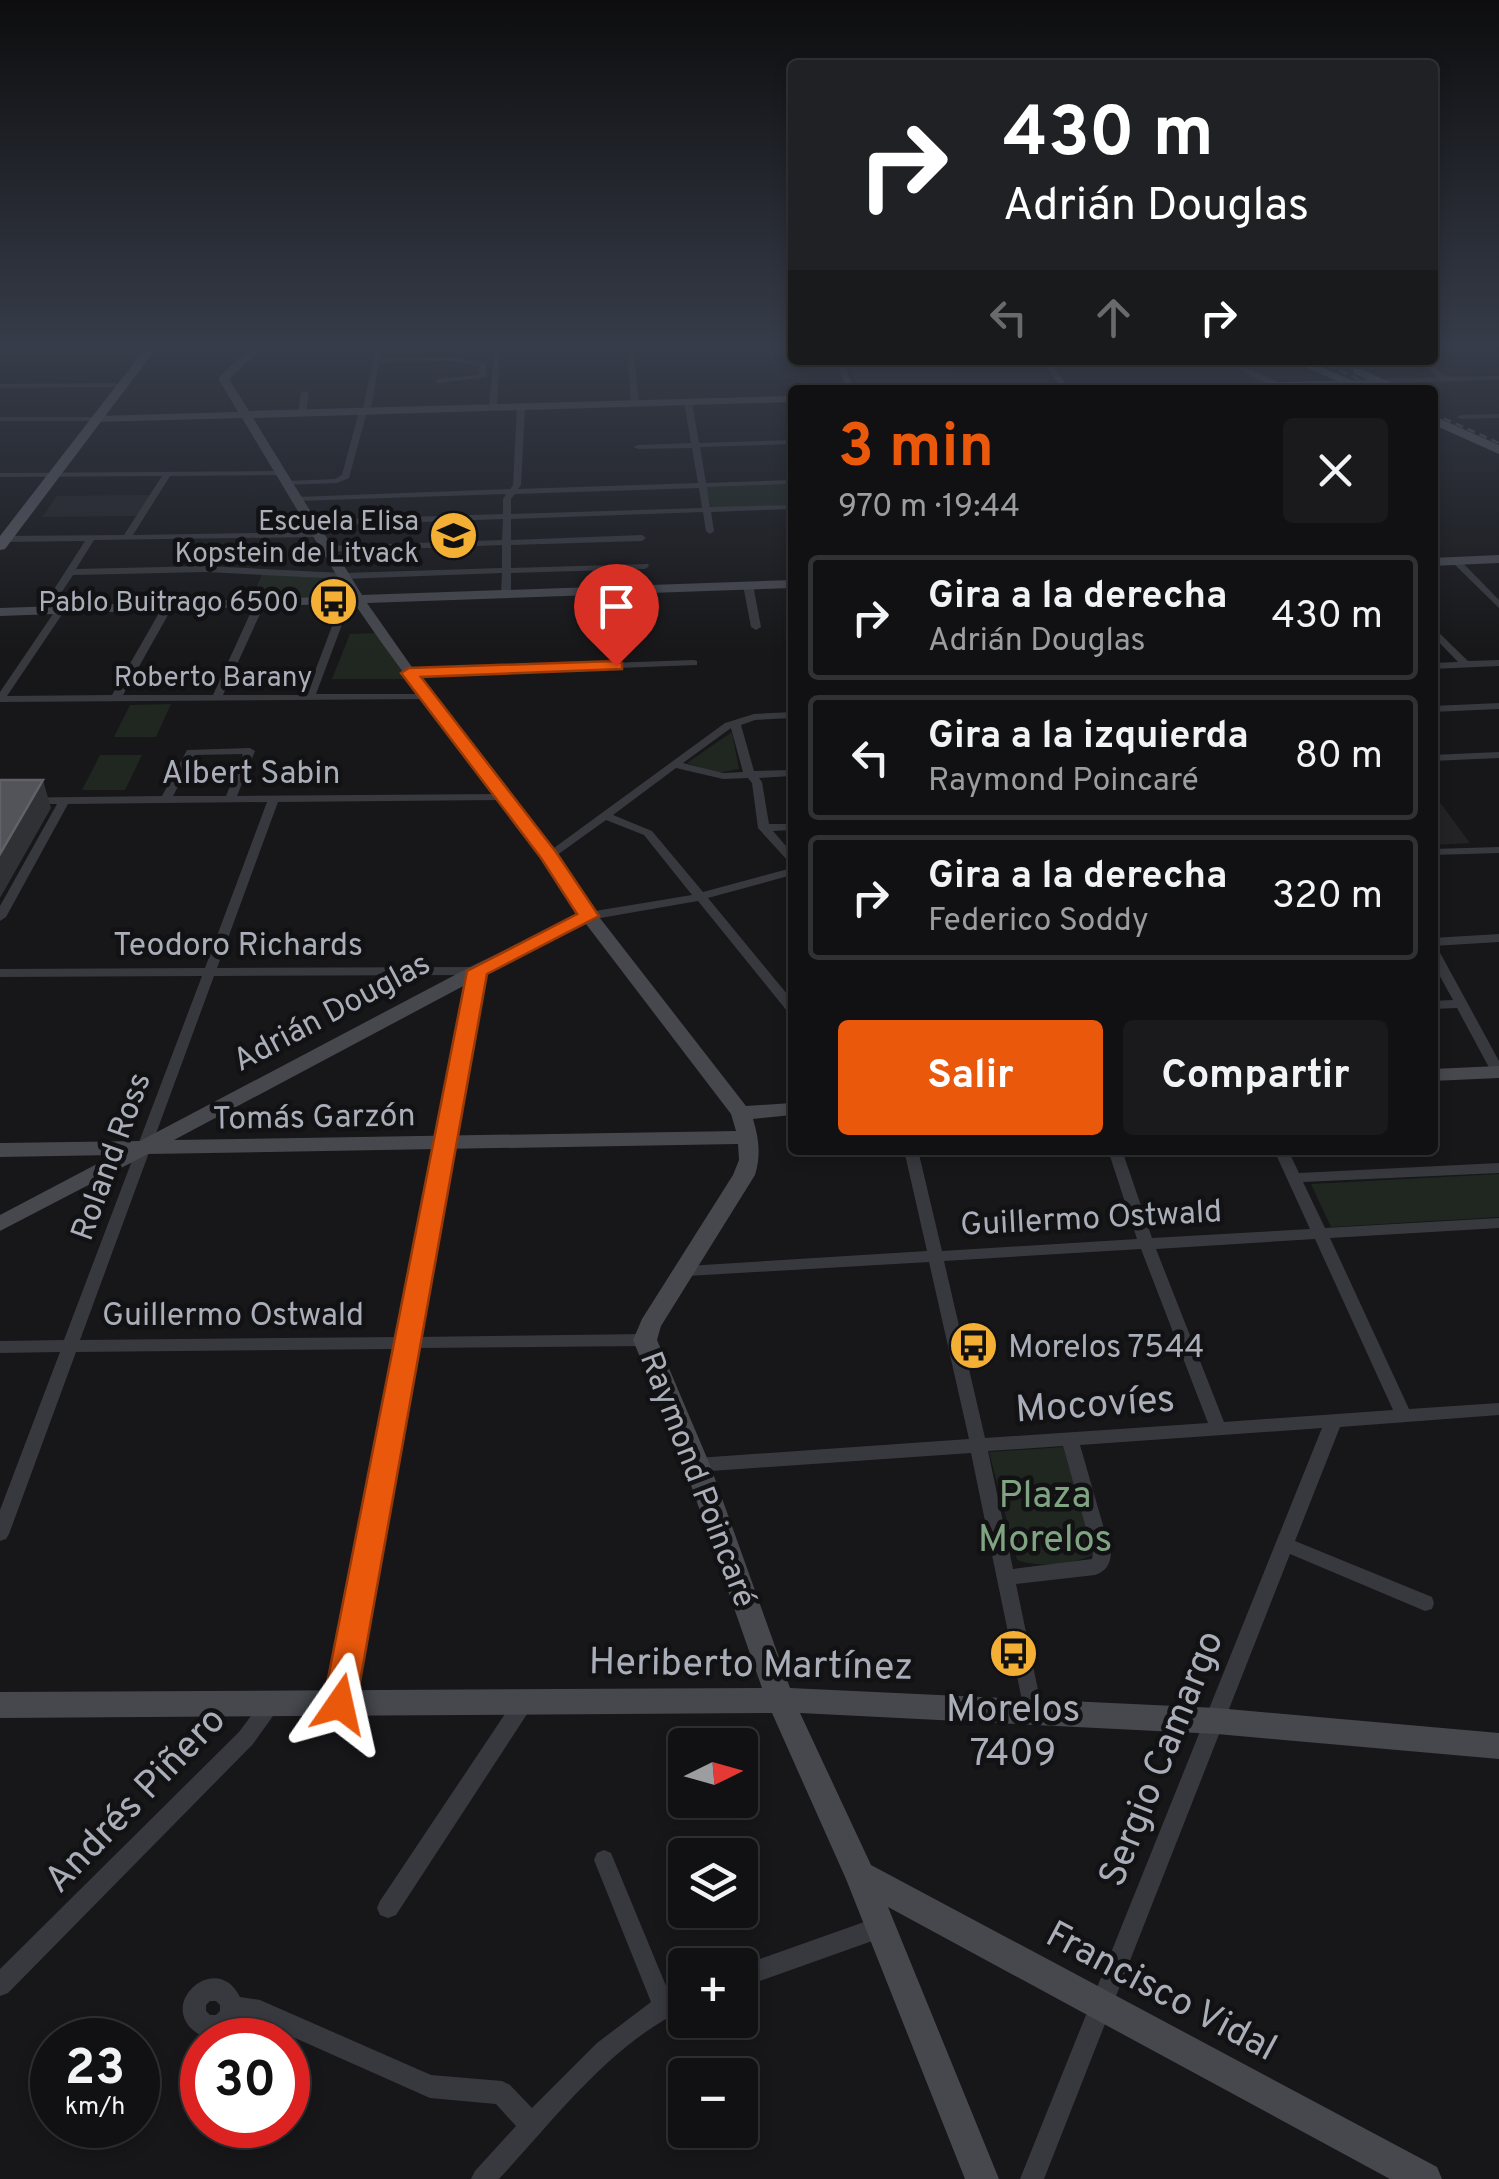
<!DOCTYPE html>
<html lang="es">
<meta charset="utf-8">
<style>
body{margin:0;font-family:Overpass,sans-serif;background:#1a1a1c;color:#f1f3f6;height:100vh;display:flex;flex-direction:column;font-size:38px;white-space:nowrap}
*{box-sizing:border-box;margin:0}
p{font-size:32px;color:#9c9da0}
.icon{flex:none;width:55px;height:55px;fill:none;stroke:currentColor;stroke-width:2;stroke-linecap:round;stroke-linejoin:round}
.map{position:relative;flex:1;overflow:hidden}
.panel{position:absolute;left:788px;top:385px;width:650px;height:770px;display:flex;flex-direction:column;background:#111113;border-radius:10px;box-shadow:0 5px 15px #0003,0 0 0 2px #303133}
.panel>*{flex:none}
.top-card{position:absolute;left:788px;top:60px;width:650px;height:305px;border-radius:10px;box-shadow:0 5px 15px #0003,0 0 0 2px #303133;background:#202124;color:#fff;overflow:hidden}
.needle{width:65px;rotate:85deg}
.fabs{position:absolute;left:668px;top:1728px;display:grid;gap:20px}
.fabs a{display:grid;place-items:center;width:90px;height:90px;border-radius:10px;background:#111113;box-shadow:0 5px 15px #0003,0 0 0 2px #303133;font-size:50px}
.speed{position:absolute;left:30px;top:2018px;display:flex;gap:20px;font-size:50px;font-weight:700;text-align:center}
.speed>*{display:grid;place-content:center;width:130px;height:130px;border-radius:50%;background:#111113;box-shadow:0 5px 15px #0003,0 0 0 2px #303133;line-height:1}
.speed small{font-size:25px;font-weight:400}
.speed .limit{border:15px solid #d22;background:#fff;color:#111}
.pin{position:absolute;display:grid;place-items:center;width:85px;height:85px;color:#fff;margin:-102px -42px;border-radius:50% 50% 50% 0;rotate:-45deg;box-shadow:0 0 10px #0007}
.pin .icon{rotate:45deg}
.me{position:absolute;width:110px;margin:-55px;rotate:11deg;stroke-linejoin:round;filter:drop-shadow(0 0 8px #0008)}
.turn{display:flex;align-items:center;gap:35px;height:210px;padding:0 50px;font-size:45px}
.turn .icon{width:130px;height:130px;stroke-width:2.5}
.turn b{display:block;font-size:70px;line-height:85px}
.lanes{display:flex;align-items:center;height:95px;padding:0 50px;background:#0003;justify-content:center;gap:50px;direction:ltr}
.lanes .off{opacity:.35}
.round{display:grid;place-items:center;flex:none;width:105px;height:105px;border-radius:10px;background:#1a1a1c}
.summary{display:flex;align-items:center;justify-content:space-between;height:170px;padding:0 50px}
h1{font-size:60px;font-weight:700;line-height:75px;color:#ea580c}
.button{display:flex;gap:20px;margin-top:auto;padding:20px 50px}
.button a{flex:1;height:115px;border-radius:10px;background:#ea580c;color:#fff;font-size:40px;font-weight:700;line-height:115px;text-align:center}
.button a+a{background:#1a1a1c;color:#f1f3f6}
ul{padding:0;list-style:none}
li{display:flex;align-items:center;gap:30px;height:125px;margin:0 20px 15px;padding:0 30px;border:5px solid #303133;border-radius:10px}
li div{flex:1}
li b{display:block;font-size:38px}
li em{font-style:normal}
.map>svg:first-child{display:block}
.built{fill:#232326}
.green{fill:#1f2720}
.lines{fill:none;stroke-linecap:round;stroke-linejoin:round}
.street{fill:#38393e;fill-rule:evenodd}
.secondary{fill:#46484e;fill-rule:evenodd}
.primary{fill:#54565d;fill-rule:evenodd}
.rail{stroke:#4b4d53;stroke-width:2.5;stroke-dasharray:8 5;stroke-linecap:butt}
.shaded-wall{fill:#303134}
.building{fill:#53545a;stroke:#606268;stroke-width:2.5}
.route{fill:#ea580c;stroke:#983908;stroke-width:2.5}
.labels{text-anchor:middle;stroke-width:9;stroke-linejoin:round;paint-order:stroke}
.far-poi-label{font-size:28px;fill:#a9aeb9;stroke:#121214;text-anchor:end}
.far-street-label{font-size:28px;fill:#a9aeb9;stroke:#121214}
.street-label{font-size:32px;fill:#a9aeb9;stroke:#121214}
.poi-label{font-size:32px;fill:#a9aeb9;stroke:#121214;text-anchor:start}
.near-street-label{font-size:38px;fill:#a9aeb9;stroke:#121214}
.near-park-label{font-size:38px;fill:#80a482;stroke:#121214}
.near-poi-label{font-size:38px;fill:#a9aeb9;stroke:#121214}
</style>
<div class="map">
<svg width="1499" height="2179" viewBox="0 0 1499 2179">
<rect width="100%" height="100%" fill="#171719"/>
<path class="built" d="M 846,360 L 947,360 L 955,374 L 1041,372 L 1051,387 L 859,390 Z
M 150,495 L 137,516 L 42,517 L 57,496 Z
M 1432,793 L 1433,793 L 1470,843 L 1433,845 Z"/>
<path class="green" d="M 792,484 L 792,505 L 712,508 L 706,487 Z
M 262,574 L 338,579 L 346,596 L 252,599 Z
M 376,633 L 409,679 L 332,679 L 350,634 Z
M 171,704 L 156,737 L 114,737 L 130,705 Z
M 732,732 L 739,769 L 718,773 L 687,763 Z
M 100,755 L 142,755 L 125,790 L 82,790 Z
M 1499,1174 L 1499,1217 L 1331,1227 L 1311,1184 Z
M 1063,1447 L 1095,1553 C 1076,1565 1038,1568 1017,1560 L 989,1452 Z"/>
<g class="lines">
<path class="street" d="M 376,346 L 382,346 L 380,358 L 451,357 L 486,363 L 486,377 L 440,383 L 437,383 L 437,379 L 479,375 L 480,366 L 451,361 L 379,362 L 371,408 L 366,415 L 349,478 L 337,483 L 284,485 L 283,483 L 287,481 L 335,479 L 342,475 L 358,415 L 363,408 Z
M 494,346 L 549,346 L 500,350 L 497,408 L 493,410 L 489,408 Z
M 627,346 L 633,346 L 639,404 L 635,406 L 631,404 Z
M 1432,346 L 1439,346 L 1432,349 Z
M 0,352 L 147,352 L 150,354 L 147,356 L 0,356 Z
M 836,360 L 842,360 L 855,390 L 847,390 Z
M 1042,360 L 1048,360 L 1051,364 L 1164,361 L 1167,363 L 1164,365 L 1054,368 L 1071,390 L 1063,390 Z
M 1419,360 L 1426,360 L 1446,377 L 1499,376 L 1499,380 L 1381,383 L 1377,381 L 1381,379 L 1438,377 Z
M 1232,361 L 1279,383 L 1280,385 L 1273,387 L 1230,364 Z
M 115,383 L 119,385 L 118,387 L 0,388 L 0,384 Z
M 305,391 L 309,393 L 306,414 L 302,416 L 298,414 L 301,393 Z
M 688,400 L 692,402 L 699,443 L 792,440 L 792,444 L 700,447 L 706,483 L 792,480 L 792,484 L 707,487 L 710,507 L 792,505 L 792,509 L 711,512 L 714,531 L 710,534 L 706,531 L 703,512 L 511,519 L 511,540 L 642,535 L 646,538 L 642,541 L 511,545 L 511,568 L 648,564 L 649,566 L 645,569 L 511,573 L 511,593 L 506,596 L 501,593 L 502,573 L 343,579 L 206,572 L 73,575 L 48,613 L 45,614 L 40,611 L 85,541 L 0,542 L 0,536 L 124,535 L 162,476 L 0,477 L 0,473 L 280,471 L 283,471 L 283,475 L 170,476 L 133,535 L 318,532 L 321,533 L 321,537 L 94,540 L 76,569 L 206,566 L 343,573 L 502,568 L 502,545 L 327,552 L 323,549 L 327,546 L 502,540 L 503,519 L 312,526 L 308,523 L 312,520 L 503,514 L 503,499 L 506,494 L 297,501 L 293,499 L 297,497 L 510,489 L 513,485 L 517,407 L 521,405 L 525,407 L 521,485 L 518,489 L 698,483 L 692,448 L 638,449 L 634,447 L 638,445 L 691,443 L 684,402 ZM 699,488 L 702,508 L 511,514 L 511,499 L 515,494 Z
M 1499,414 L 1499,418 L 1461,419 L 1457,417 L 1461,415 Z
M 0,417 L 96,417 L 100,419 L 96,421 L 0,421 Z
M 1453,559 L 1459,559 L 1499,600 L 1499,608 L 1453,563 Z
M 748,582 L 753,585 L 761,627 L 756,630 L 751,627 L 743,585 Z
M 351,595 L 356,598 L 349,606 L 316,694 L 427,694 L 432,697 L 431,699 L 0,702 L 0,692 L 57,608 L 65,610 L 7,696 L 112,695 L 163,606 L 168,603 L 173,606 L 123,695 L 213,695 L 255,603 L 260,600 L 265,603 L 223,695 L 306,695 L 340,605 Z
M 1432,626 L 1468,661 L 1499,660 L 1499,666 L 1432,669 L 1432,663 L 1458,662 L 1432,635 Z
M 694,660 L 697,661 L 697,665 L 409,676 L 404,673 L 409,670 Z
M 1499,703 L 1499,709 L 1432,712 L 1432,706 Z
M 792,712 L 792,718 L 755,720 L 741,725 L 754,771 L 792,770 L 792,776 L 759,778 L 762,782 L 769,824 L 792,824 L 792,830 L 773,831 L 792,853 L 792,862 L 788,861 L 758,828 L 752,783 L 748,778 L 723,779 L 676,768 L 613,815 L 652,831 L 703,892 L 792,868 L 792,875 L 708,898 L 792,1000 L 792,1012 L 787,1011 L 698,901 L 589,920 L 585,919 L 583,916 L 585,913 L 589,912 L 692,895 L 644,835 L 606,820 L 553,858 L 545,858 L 543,856 L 725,723 L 754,714 ZM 731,728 L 743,772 L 723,773 L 683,763 Z
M 250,748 L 255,751 L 237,796 L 502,794 L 508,797 L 502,800 L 278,802 L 217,968 L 477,967 L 483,971 L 416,1337 L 645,1334 L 651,1336 L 653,1340 L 651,1344 L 645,1346 L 414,1348 L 349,1704 L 346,1710 L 339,1713 L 332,1710 L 329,1704 L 398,1349 L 76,1352 L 9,1534 L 6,1539 L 0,1541 L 0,1510 L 60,1352 L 0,1353 L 0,1341 L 64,1340 L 202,976 L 0,977 L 0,969 L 205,968 L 267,802 L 68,804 L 6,917 L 0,921 L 0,906 L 57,804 L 0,804 L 0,798 L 162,796 L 187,750 ZM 243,754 L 226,796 L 173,796 L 195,755 ZM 470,975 L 400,1337 L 80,1340 L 214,976 Z
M 1499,752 L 1499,758 L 1432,761 L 1432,755 Z
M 1499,847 L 1499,853 L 1432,855 L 1432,849 Z
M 1499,934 L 1499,942 L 1433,946 L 1438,949 L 1499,1061 L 1499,1077 L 1492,1073 L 1457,1008 L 1432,1009 L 1432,1001 L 1453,1000 L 1432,962 L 1432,938 Z
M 904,1150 L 918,1150 L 942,1251 L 1137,1239 L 1108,1150 L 1122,1150 L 1152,1238 L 1310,1229 L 1274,1150 L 1288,1150 L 1299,1173 L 1499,1163 L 1499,1173 L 1303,1182 L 1325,1228 L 1499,1218 L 1499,1228 L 1330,1238 L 1409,1409 L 1499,1403 L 1499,1415 L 1340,1427 L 1295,1541 L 1432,1597 L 1434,1603 L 1432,1609 L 1425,1611 L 1290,1554 L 1044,2179 L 1020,2179 L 1322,1428 L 1080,1445 L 1111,1553 C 1110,1565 1106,1571 1095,1575 L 1016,1584 L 1042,1709 L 1039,1715 L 1032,1718 L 1025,1715 L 971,1453 L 697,1472 L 691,1470 L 688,1465 L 691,1460 L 697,1458 L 969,1439 L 929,1262 L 687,1276 L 682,1275 L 679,1271 L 682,1267 L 687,1266 L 927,1251 ZM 1315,1239 L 1393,1410 L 1224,1422 L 1156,1249 ZM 1141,1249 L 1208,1423 L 985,1438 L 944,1261 ZM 1063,1446 L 1093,1553 L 1092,1559 L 1013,1569 L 988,1451 Z
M 273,1693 L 280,1696 L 283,1702 L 253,1744 L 8,1993 L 0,1996 L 0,1969 L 239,1732 L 266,1696 Z
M 524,1693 L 531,1696 L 534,1702 L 531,1708 L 396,1915 L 388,1918 L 380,1915 L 377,1908 L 380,1901 L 517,1696 Z
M 604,1850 L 611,1853 L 669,1993 L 685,1986 L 685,2009 C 609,2045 555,2119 499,2179 L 471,2179 L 475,2171 L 516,2126 L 496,2104 L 430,2098 L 259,2022 L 240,2019 C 235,2029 227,2037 215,2038 C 208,2039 198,2035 193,2030 C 159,2000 218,1951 240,1997 L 260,2000 L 431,2075 L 502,2081 L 510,2085 L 532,2108 L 597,2043 L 651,2002 L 594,1860 L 597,1853 ZM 210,2001 L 216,2001 L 220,2005 L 220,2011 L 216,2015 L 210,2015 L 206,2011 L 206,2005 Z
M 881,1916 L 889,1919 L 892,1927 L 889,1935 L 740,1988 L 740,1966 Z"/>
<path class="secondary" d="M 253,346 L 264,346 L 229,379 L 249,411 L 792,396 L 792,402 L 253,418 L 362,595 L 792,580 L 792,588 L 367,603 L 414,670 L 555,852 L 596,913 L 746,1106 L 792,1103 L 792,1115 L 753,1119 C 759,1139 761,1155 755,1175 L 661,1326 L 657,1340 L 710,1465 L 790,1688 L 1217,1708 L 1499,1733 L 1499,1759 L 1217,1734 L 800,1713 L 871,1865 L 1437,2167 L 1442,2179 L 1390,2179 L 888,1907 L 999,2179 L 965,2179 L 846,1879 L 772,1713 L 0,1718 L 0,1692 L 762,1688 L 684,1465 L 633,1340 L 642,1319 L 733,1175 L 739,1160 L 738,1144 L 148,1154 L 0,1231 L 0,1215 L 114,1155 L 0,1157 L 0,1143 L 140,1141 L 470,967 L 579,914 C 509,807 426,709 354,603 L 0,616 L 0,608 L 349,596 L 242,418 L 96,422 L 91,419 L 96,416 L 238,412 L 218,378 ZM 586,924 L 731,1114 L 736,1131 L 174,1140 L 484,975 Z
M 1385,379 L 1385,383 L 1381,384 L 1108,390 L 1113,387 Z
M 1499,555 L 1499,563 L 1432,566 L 1432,558 Z
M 1499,1066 L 1499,1078 L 1432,1081 L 1432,1069 Z"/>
<path class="primary" d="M 147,346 L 158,346 L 5,549 L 0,550 L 0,536 Z
M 1289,360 L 1305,360 L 1374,390 L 1358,390 Z
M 1353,369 L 1361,369 L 1406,390 L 1390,390 L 1353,373 Z
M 1432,415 L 1499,445 L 1499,454 L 1432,424 Z"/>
<path class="rail" d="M 1316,360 L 1383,390
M 1432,413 L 1499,443"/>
</g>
<path class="shaded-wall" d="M 43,780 L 51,808 L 0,898 L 0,854 Z"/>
<path class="building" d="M 0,780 L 43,780 L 0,854 Z"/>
<linearGradient id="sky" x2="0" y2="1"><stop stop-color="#0d0d0e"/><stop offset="0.53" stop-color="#363c49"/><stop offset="1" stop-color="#363c49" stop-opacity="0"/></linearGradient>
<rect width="1499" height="652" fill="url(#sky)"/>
<path class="route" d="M 616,661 L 622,663 L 622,669 L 421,677 L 556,852 L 599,916 L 487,974 L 356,1704 L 351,1714 L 340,1718 L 328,1714 L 323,1704 L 467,971 L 577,914 L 541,858 L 401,673 L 409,668 Z"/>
<defs>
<symbol id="school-disc" viewBox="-11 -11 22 22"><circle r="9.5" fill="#f4b035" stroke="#121214"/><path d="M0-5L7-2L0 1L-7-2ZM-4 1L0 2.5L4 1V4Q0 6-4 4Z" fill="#111"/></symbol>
<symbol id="bus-disc" viewBox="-11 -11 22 22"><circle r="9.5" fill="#f4b035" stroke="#121214"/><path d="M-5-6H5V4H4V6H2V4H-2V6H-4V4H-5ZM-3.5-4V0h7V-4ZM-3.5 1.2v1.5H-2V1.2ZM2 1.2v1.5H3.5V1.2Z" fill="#111"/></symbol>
</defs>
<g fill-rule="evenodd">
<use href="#school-disc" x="426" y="508" width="55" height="55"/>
<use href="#bus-disc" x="306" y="574" width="55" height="55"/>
<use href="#bus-disc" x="946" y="1318" width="55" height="55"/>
<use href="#bus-disc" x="986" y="1626" width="55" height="55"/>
</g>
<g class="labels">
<g class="far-poi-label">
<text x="419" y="530">Escuela Elisa<tspan x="419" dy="32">Kopstein de Litvack</tspan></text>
<text x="299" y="611">Pablo Buitrago 6500</text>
</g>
<g class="far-street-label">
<text x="213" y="686">Roberto Barany</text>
</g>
<g class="street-label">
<text x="251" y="783">Albert Sabin</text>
<text x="238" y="955">Teodoro Richards</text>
<text transform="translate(331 1011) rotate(-28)" y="11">Adrián Douglas</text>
<text transform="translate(314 1116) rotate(-1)" y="11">Tomás Garzón</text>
<text transform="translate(110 1156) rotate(-70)" y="11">Roland Ross</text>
<text transform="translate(1091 1217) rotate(-3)" y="11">Guillermo Ostwald</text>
<text x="233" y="1325">Guillermo Ostwald</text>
<text transform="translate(699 1479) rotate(69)" y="11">Raymond Poincaré</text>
</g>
<g class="poi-label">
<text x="1008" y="1357">Morelos 7544</text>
</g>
<g class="near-street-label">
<text transform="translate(1095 1403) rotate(-4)" y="13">Mocovíes</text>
<text transform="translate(751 1663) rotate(1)" y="13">Heriberto Martínez</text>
<text transform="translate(1160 1758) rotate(-68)" y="13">Sergio Camargo</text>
<text transform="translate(134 1799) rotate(-46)" y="13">Andrés Piñero</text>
<text transform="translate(1162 1990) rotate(28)" y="13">Francisco Vidal</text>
</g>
<g class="near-park-label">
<text x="1045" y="1507">Plaza<tspan x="1045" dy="44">Morelos</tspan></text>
</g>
<g class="near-poi-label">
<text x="1013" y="1721">Morelos<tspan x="1013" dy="44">7409</tspan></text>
</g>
</g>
</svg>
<div class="fabs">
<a><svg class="needle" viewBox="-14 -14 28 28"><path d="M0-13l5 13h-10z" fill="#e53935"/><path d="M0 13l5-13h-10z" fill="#9c9da0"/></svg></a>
<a><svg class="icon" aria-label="layers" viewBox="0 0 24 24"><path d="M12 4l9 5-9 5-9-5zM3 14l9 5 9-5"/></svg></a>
<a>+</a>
<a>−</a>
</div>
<div class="speed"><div>23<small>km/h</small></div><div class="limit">30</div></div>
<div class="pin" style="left:616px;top:666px;background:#d93025"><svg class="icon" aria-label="arrive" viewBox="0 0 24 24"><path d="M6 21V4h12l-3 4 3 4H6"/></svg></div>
<svg class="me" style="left:340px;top:1704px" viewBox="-20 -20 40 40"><path d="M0-17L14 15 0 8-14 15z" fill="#ea580c" stroke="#fff" stroke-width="4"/></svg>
<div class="top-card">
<div class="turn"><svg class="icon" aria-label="right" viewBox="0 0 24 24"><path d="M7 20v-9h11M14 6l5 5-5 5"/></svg><div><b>430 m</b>Adrián Douglas</div></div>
<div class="lanes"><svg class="icon off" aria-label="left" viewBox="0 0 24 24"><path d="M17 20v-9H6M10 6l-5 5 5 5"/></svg><svg class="icon off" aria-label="ahead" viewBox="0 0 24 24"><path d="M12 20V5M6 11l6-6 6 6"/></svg><svg class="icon" aria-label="right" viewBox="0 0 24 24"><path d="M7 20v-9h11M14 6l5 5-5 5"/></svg></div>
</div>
<section class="panel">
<div class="summary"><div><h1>3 min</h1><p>970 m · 19:44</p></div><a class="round"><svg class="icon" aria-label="close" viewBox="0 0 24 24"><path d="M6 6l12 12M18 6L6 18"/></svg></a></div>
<ul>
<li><svg class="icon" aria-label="right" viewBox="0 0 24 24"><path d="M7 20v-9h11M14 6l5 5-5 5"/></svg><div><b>Gira a la derecha</b><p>Adrián Douglas</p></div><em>430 m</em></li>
<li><svg class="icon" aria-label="left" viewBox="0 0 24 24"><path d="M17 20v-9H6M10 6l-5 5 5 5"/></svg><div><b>Gira a la izquierda</b><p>Raymond Poincaré</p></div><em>80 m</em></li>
<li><svg class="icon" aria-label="right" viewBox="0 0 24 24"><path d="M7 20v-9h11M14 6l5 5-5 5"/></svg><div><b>Gira a la derecha</b><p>Federico Soddy</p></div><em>320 m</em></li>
</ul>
<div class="button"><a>Salir</a><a>Compartir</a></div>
</section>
</div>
